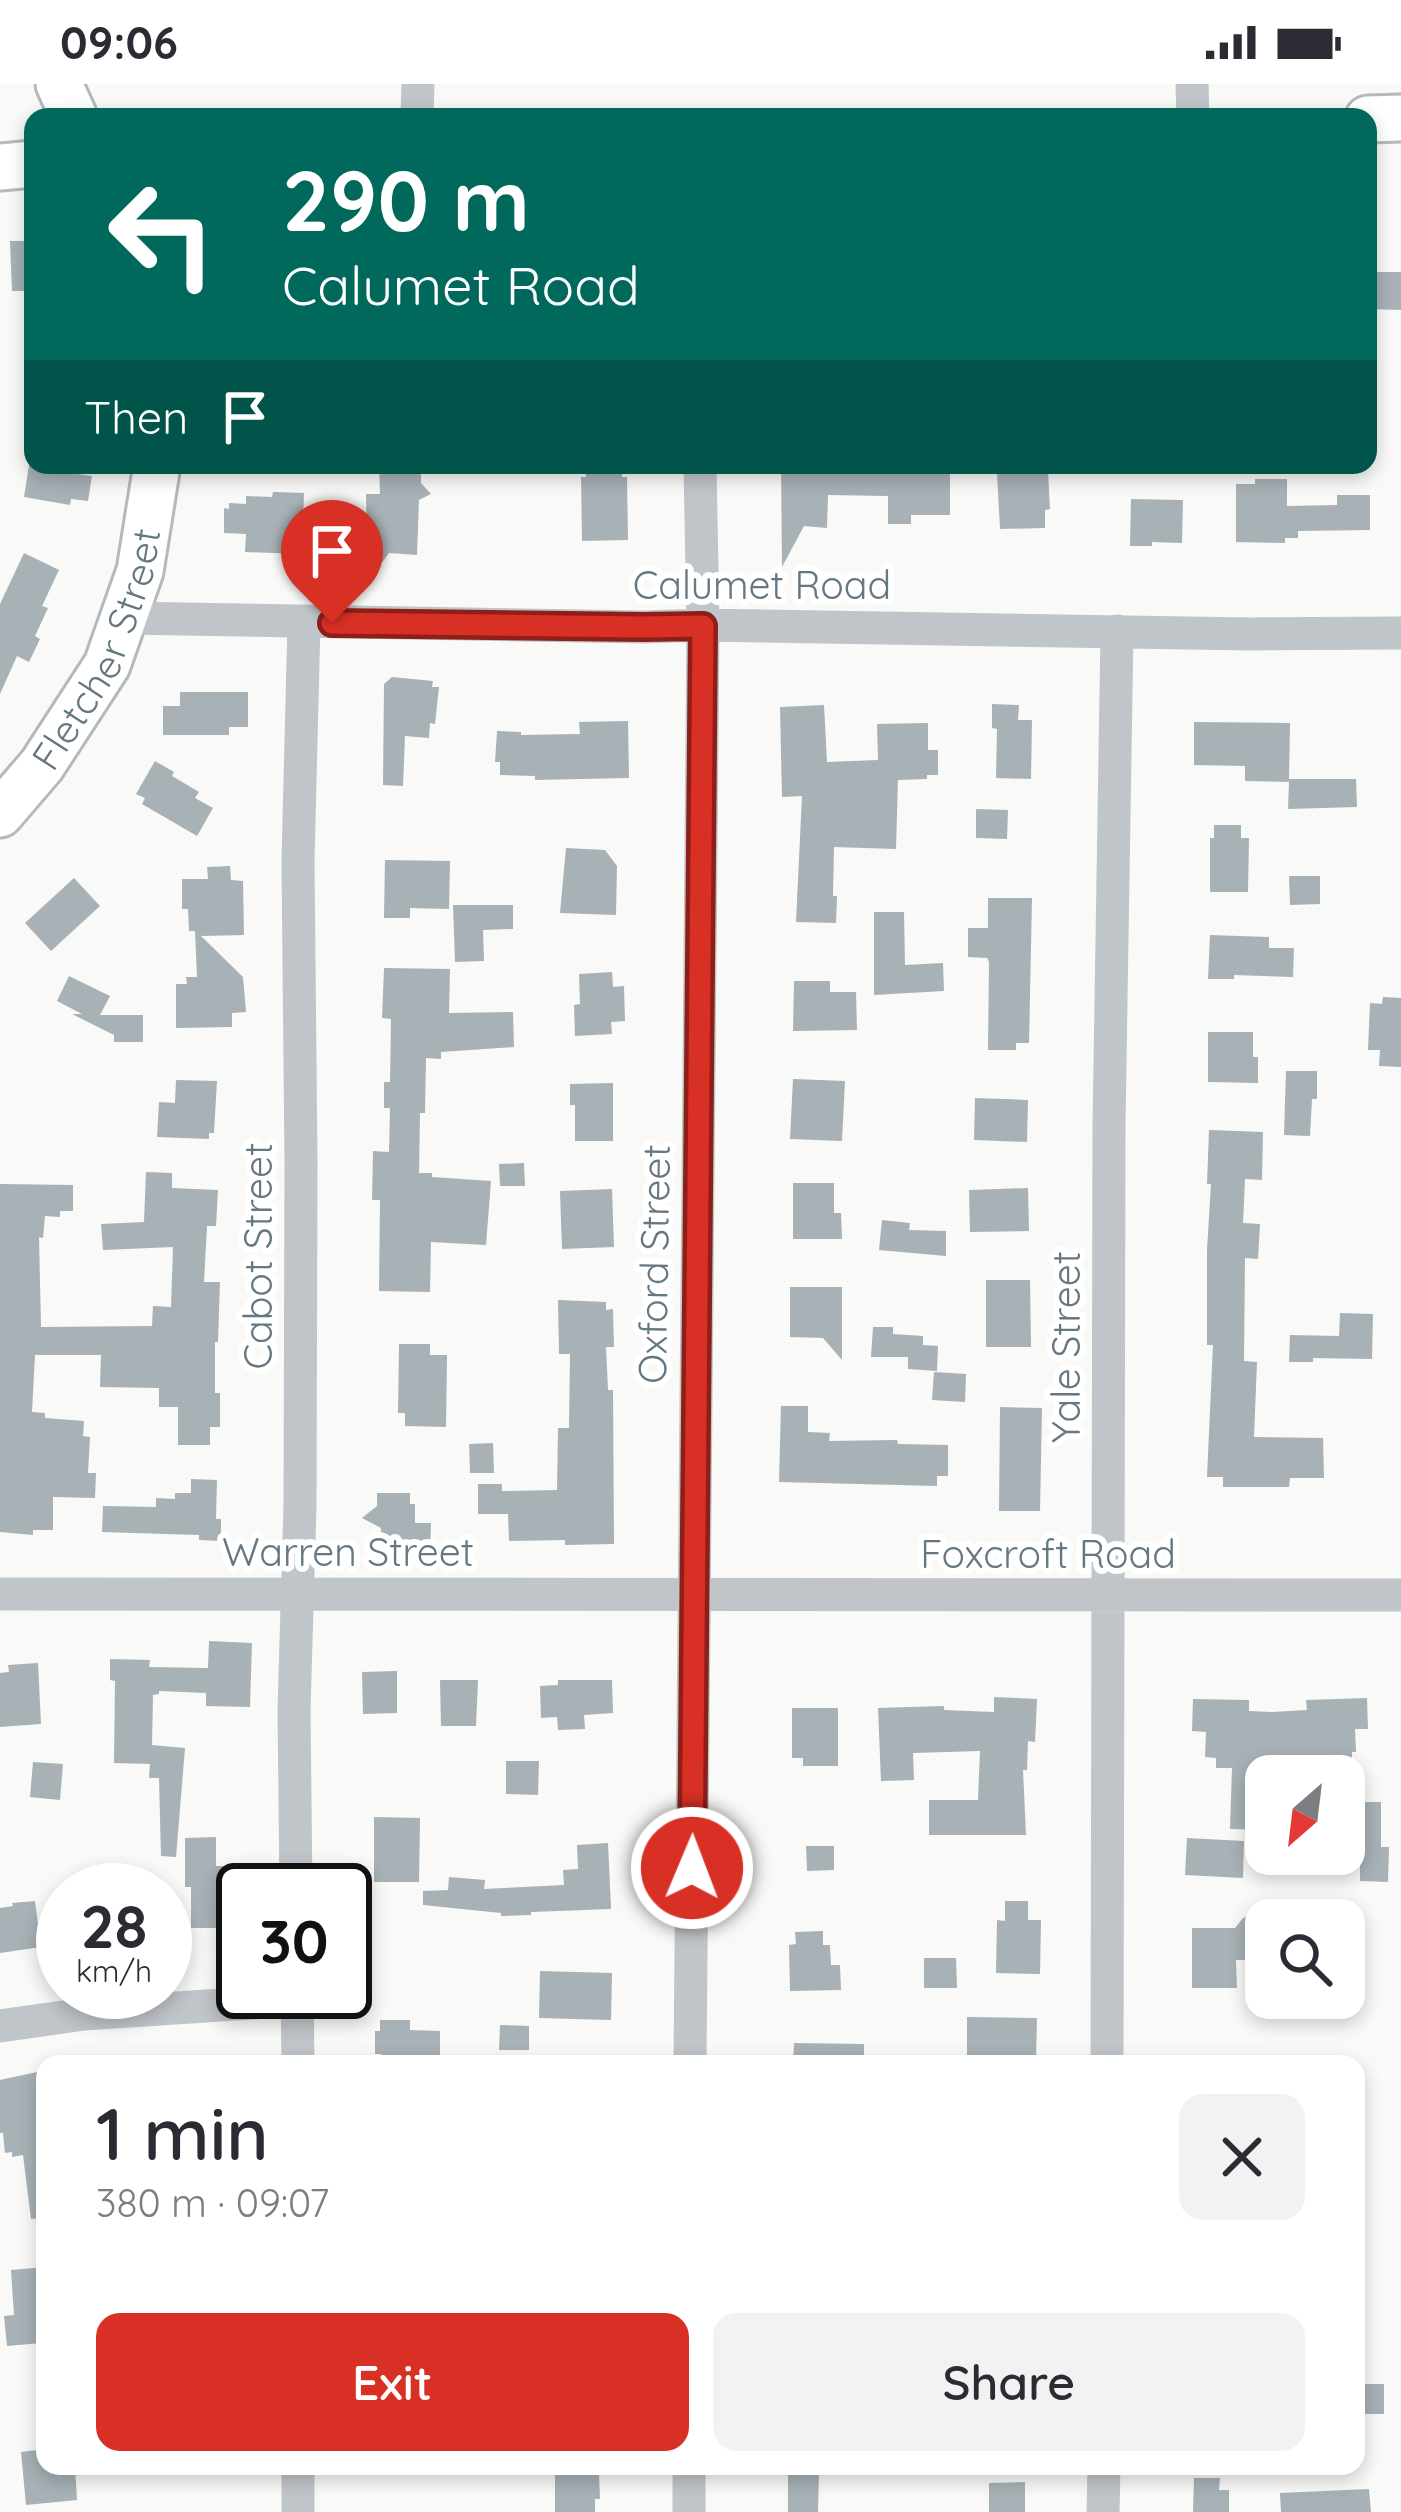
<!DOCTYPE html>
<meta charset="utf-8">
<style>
body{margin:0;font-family:Quicksand,sans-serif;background:#f2f2f3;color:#2b2b33;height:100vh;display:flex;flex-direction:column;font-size:45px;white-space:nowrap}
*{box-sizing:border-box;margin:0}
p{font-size:39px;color:#7c7c81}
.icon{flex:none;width:66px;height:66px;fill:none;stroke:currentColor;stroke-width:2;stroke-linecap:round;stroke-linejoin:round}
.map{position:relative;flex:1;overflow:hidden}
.details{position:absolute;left:36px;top:1971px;width:1329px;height:420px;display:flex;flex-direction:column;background:#fff;border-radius:24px;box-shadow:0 6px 18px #0003}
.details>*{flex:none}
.guide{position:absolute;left:24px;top:24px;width:1353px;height:366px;border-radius:24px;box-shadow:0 6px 18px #0003;background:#00695c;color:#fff;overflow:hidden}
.needle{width:78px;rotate:208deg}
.buttons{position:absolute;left:1245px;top:1671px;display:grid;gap:24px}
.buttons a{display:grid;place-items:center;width:120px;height:120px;border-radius:24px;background:#fff;box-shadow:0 6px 18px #0003;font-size:60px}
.speed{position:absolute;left:36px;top:1779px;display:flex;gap:24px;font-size:60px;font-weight:700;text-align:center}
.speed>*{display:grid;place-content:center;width:156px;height:156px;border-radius:50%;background:#fff;box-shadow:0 6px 18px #0003;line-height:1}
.speed small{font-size:30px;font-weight:400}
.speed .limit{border:6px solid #111;border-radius:18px;background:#fff;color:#111}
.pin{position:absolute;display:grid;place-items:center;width:102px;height:102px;color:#fff;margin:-123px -51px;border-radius:50% 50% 50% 0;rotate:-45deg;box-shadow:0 0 12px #0007}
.pin .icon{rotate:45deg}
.me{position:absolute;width:132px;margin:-66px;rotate:1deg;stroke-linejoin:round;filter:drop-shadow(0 0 9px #0008)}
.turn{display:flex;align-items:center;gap:42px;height:252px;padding:0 60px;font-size:54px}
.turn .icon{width:156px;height:156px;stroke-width:2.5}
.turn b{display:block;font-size:84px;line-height:102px}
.then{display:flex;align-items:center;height:114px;padding:0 60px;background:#0003;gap:24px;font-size:45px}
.round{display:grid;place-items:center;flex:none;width:126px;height:126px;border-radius:24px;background:#f2f2f3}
.headline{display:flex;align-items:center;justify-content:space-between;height:204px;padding:0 60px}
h1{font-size:72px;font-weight:600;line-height:90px}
.cta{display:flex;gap:24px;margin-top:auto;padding:24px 60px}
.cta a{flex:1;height:138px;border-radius:24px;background:#d93025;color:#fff;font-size:48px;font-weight:600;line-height:138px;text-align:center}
.cta a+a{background:#f2f2f3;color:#2b2b33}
.status{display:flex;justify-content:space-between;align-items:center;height:84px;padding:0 60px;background:#fff;direction:ltr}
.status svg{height:33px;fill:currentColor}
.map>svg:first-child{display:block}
.building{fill:#a7b1b6}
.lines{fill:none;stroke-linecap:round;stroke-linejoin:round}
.secondary-casing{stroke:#b3b9bd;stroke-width:51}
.street{stroke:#c0c5c9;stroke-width:33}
.secondary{stroke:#fff;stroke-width:45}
.route-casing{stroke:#8d1f18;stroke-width:30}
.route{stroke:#d93025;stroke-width:21}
.labels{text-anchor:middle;stroke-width:12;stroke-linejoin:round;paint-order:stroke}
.street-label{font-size:39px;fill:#657781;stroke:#fff}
</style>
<div class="status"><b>09:06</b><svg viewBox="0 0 49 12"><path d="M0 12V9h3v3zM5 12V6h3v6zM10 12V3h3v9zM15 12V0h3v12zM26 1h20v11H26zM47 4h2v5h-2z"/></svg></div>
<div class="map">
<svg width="1401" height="2428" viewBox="0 0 1401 2428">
<rect width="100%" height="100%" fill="#f9f9f7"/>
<path class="building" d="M 10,157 L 33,157 L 33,207 L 12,207 Z
M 1369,188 L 1401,188 L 1401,226 L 1368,225 Z
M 29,381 L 78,384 L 77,390 L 92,392 L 88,417 L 71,415 L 70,421 L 24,413 Z
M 379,381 L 421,381 L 421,399 L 431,410 L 419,416 L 417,471 L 389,469 L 381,480 L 369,482 L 364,472 L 367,462 L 366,410 L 380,410 Z
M 585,381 L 622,381 L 622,393 L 627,393 L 628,456 L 582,457 L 581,393 L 586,393 Z
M 830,381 L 829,390 L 950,390 L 950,431 L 911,431 L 911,440 L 888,440 L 888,412 L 828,411 L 827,444 L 804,442 L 782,483 L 781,382 Z
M 1048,387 L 1050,425 L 1045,426 L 1045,444 L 1000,445 L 997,389 Z
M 1255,395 L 1287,395 L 1287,422 L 1337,421 L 1337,411 L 1370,411 L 1370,446 L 1298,447 L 1298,454 L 1285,454 L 1285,459 L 1236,458 L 1236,400 L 1255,400 Z
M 273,408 L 304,409 L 302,470 L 245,468 L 246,450 L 224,449 L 224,424 L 229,425 L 229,419 L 246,420 L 246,412 L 272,413 Z
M 1131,415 L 1183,416 L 1182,459 L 1152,458 L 1152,462 L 1130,462 Z
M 24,469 L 59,486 L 42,522 L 48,524 L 35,552 L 40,555 L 29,578 L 17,572 L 0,610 L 0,520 Z
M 392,593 L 433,597 L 432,603 L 439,603 L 435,640 L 430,639 L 429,654 L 405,652 L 403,702 L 383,701 L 384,600 Z
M 180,608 L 248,608 L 248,643 L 229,643 L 229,651 L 163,651 L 163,622 L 180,622 Z
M 992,620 L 1019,621 L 1018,636 L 1032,636 L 1031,695 L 996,694 L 997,645 L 992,644 Z
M 824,621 L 827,678 L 878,676 L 877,640 L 928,639 L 928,666 L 938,666 L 938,691 L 927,691 L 927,695 L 898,696 L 896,765 L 834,763 L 833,812 L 837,812 L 836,839 L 796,838 L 802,712 L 782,713 L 780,623 Z
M 628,637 L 629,694 L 535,696 L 535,692 L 500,691 L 500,678 L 495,678 L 497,647 L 521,648 L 521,651 L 580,650 L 579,638 Z
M 1194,638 L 1290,639 L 1289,695 L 1356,695 L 1357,723 L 1288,725 L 1289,698 L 1245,697 L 1245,682 L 1194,681 Z
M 155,677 L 174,688 L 172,692 L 199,708 L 195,714 L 213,724 L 197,752 L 142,720 L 145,714 L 136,710 Z
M 976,725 L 1008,726 L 1007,755 L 976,754 Z
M 1214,741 L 1241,741 L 1241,754 L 1249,754 L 1248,808 L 1210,808 L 1210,754 L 1214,754 Z
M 566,764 L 605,766 L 617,782 L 616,831 L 560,829 Z
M 385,776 L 450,777 L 449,825 L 410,824 L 410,834 L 384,834 Z
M 230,782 L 231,796 L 243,797 L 244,851 L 201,852 L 243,893 L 246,928 L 232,929 L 232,943 L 176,944 L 176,900 L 187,900 L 186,893 L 197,893 L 195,847 L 189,847 L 188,825 L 182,825 L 182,795 L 208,795 L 207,783 Z
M 1289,792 L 1320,792 L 1320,820 L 1290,821 Z
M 74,794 L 100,822 L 51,867 L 25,839 Z
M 988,814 L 1032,814 L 1029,959 L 1016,959 L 1016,966 L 988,966 L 989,878 L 987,874 L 968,873 L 968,844 L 988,844 Z
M 453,821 L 513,821 L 513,845 L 483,846 L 484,877 L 455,878 Z
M 874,828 L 904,828 L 905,881 L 943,879 L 944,907 L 874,911 Z
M 1210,851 L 1269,853 L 1269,864 L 1294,864 L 1293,893 L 1234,891 L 1234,895 L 1208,895 Z
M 384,884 L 450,885 L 449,929 L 513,928 L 514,963 L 441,968 L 441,975 L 426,974 L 425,1029 L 420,1029 L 419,1089 L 432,1089 L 432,1093 L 491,1097 L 486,1161 L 431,1158 L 430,1208 L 379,1207 L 380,1116 L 372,1116 L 373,1067 L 389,1068 L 390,1024 L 384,1024 L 384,998 L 390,998 L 391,935 L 382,934 Z
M 612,888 L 613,903 L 624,902 L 625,937 L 611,938 L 612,950 L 575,952 L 574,921 L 580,920 L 579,890 Z
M 69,892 L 110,912 L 100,931 L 143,931 L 143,958 L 114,958 L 114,951 L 72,930 L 82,930 L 57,917 Z
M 794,897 L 830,897 L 830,908 L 856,908 L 857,946 L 793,947 Z
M 1383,913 L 1401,914 L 1401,983 L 1379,982 L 1380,966 L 1368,966 L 1370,919 L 1382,920 Z
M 1208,948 L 1253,948 L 1253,973 L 1258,973 L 1258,999 L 1208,998 Z
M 1286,987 L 1317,987 L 1317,1015 L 1312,1015 L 1310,1052 L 1284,1051 Z
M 793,995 L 845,997 L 842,1057 L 790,1055 Z
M 176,996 L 217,997 L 214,1049 L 209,1049 L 209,1055 L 157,1053 L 159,1018 L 175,1019 Z
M 613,999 L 613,1057 L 575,1057 L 575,1021 L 570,1021 L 570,1000 Z
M 975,1014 L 1028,1016 L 1027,1058 L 974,1056 Z
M 1209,1046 L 1263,1048 L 1262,1096 L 1245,1095 L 1243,1139 L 1260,1140 L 1258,1175 L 1245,1174 L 1244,1277 L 1257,1278 L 1254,1353 L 1323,1354 L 1324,1394 L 1290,1394 L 1289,1403 L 1223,1403 L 1223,1393 L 1207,1393 L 1213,1261 L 1207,1261 L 1207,1166 L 1211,1100 L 1207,1100 Z
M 524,1079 L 525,1102 L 500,1102 L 499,1080 Z
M 146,1088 L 172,1089 L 172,1104 L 218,1106 L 216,1142 L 207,1142 L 204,1198 L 220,1198 L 218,1258 L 215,1258 L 215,1309 L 220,1309 L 220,1343 L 210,1343 L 210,1361 L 178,1361 L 178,1323 L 159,1323 L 159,1304 L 100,1303 L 101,1271 L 35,1271 L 32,1328 L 45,1329 L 45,1334 L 84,1337 L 83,1352 L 90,1353 L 88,1389 L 96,1389 L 95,1414 L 53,1413 L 53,1446 L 33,1446 L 33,1451 L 0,1448 L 0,1100 L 73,1101 L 73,1127 L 60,1127 L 60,1133 L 45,1132 L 43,1154 L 39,1153 L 41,1243 L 152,1242 L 153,1222 L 171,1223 L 173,1163 L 103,1166 L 101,1140 L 144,1138 Z
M 793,1099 L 834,1099 L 834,1129 L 841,1129 L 842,1155 L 793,1155 Z
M 1028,1104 L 1029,1147 L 970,1148 L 969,1106 Z
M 612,1105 L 614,1163 L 562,1165 L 560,1107 Z
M 882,1136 L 910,1139 L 909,1146 L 946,1147 L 946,1172 L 879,1166 Z
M 986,1196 L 1030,1196 L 1031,1263 L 986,1263 Z
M 790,1203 L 842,1203 L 842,1276 L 823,1254 L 790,1253 Z
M 558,1216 L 606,1218 L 606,1226 L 613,1225 L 614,1263 L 606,1263 L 608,1306 L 613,1306 L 614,1460 L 565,1461 L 565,1456 L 509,1457 L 508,1430 L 478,1430 L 478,1400 L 502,1400 L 502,1407 L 557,1406 L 558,1344 L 569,1344 L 570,1270 L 559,1270 Z
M 1340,1229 L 1373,1230 L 1372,1275 L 1313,1274 L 1313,1278 L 1289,1278 L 1290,1251 L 1339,1252 Z
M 873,1243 L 893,1243 L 893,1250 L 923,1252 L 923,1261 L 938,1262 L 937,1287 L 908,1285 L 908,1273 L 871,1273 Z
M 399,1260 L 430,1260 L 430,1271 L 447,1271 L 446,1343 L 405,1342 L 405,1329 L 398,1329 Z
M 934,1288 L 966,1290 L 965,1318 L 932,1316 Z
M 781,1322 L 808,1322 L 808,1348 L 830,1349 L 829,1357 L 897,1356 L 898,1360 L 948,1361 L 948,1392 L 937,1392 L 937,1402 L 779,1398 Z
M 1000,1323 L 1042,1324 L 1040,1427 L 999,1427 Z
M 493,1359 L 494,1389 L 470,1389 L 469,1360 Z
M 191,1395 L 217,1396 L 216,1435 L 221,1435 L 221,1457 L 199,1456 L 199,1451 L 102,1448 L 103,1422 L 156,1423 L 156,1414 L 175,1415 L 175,1409 L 191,1409 Z
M 377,1409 L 410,1409 L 410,1420 L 415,1420 L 415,1439 L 431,1439 L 430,1469 L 404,1469 L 404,1475 L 380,1474 L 381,1444 L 362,1434 L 377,1422 Z
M 209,1557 L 252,1559 L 250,1623 L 206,1622 L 206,1609 L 159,1607 L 159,1610 L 153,1611 L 152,1661 L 185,1664 L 176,1773 L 161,1772 L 159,1694 L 149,1694 L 150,1680 L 114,1679 L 115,1597 L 110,1596 L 110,1575 L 150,1576 L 149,1583 L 208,1584 Z
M 38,1579 L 41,1640 L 0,1643 L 0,1589 L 9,1588 L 8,1581 Z
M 397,1587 L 397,1629 L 363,1630 L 362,1588 Z
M 440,1596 L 478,1596 L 476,1642 L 441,1642 Z
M 558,1596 L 612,1596 L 613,1629 L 584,1631 L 585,1645 L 558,1646 L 557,1633 L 541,1634 L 540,1602 L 558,1601 Z
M 994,1613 L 1037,1615 L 1035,1658 L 1028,1657 L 1027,1686 L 1023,1686 L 1026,1751 L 929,1751 L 929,1716 L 978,1716 L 980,1667 L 913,1669 L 914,1696 L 881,1697 L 878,1624 L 944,1622 L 944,1626 L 994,1628 Z
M 1367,1614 L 1368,1645 L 1355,1645 L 1356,1668 L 1352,1668 L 1352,1690 L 1266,1692 L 1265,1746 L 1230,1745 L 1232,1684 L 1216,1684 L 1216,1674 L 1205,1673 L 1206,1648 L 1192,1647 L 1193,1615 L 1249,1616 L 1249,1627 L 1272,1628 L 1307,1626 L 1306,1616 Z
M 792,1624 L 838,1624 L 838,1682 L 803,1682 L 803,1674 L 792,1674 Z
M 506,1677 L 539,1677 L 538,1711 L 506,1710 Z
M 33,1678 L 63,1680 L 60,1716 L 30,1713 Z
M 1344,1718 L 1381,1718 L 1381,1763 L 1389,1763 L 1388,1798 L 1360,1797 L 1360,1780 L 1349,1780 L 1350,1746 L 1344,1746 Z
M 374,1733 L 420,1734 L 419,1798 L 374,1798 Z
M 216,1753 L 216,1782 L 226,1782 L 227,1806 L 222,1806 L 223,1844 L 191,1844 L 191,1803 L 185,1803 L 185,1754 Z
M 1187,1754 L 1244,1757 L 1243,1794 L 1185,1791 Z
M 608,1759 L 611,1825 L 531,1828 L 531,1831 L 501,1832 L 501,1829 L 423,1821 L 423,1807 L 448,1806 L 449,1793 L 485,1796 L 484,1805 L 564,1801 L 563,1786 L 578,1785 L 577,1761 Z
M 806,1762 L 834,1762 L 834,1786 L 807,1787 Z
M 35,1817 L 41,1863 L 0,1869 L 0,1824 L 13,1822 L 12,1819 Z
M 1005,1817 L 1028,1817 L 1028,1836 L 1041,1836 L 1040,1890 L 996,1889 L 997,1836 L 1005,1837 Z
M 1251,1831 L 1260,1837 L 1262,1846 L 1251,1860 L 1251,1876 L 1236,1876 L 1237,1904 L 1192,1904 L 1192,1844 L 1235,1844 L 1243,1834 Z
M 823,1847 L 823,1861 L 830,1861 L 831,1881 L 840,1881 L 841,1906 L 790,1907 L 789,1861 L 796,1860 L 795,1848 Z
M 924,1874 L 956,1874 L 957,1904 L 924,1904 Z
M 540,1887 L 612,1889 L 611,1936 L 539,1934 Z
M 967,1933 L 1037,1934 L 1036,1977 L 1022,1978 L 1022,1980 L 967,1979 Z
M 380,1936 L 410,1936 L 410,1946 L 440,1947 L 440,1980 L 381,1980 L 381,1970 L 375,1970 L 375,1947 L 380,1947 Z
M 500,1941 L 529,1942 L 529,1966 L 499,1966 Z
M 794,1959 L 864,1960 L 864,1980 L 793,1980 Z
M 37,1988 L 45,2060 L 45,2134 L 31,2135 L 23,2071 L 12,2073 L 12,2068 L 5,2069 L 3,2049 L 0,2049 L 0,1996 Z
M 45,2183 L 45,2237 L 40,2237 L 42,2259 L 7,2262 L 4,2232 L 14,2231 L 11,2186 Z
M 1358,2300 L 1384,2300 L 1384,2330 L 1357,2330 Z
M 45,2365 L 45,2382 L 75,2382 L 77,2416 L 26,2421 L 21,2368 Z
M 555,2389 L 599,2389 L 600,2415 L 595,2415 L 595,2428 L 555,2428 Z
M 788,2389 L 819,2389 L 818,2428 L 788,2428 Z
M 1194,2394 L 1220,2394 L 1219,2406 L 1229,2406 L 1229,2428 L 1193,2428 Z
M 1025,2398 L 1025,2428 L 989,2428 L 989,2399 Z
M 1369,2405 L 1371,2428 L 1281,2428 L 1280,2409 Z"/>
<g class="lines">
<defs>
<g id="secondary">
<path d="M 59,0 L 74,33"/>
<path d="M 1368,35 L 1401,34"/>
<path d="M 0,83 L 33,80"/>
<path id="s1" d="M 0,730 L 42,681 L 107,581 L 140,487 L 157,381"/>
</g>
</defs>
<use href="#secondary" class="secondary-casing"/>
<path class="street" d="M 1192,0 L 1193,33
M 417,33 L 418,0
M 124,534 L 643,543 L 703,541 L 1250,550 L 1401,549
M 0,1510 L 1401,1511
M 296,1806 L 294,1626 L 300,1422 L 301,1079 L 298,777 L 304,538
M 297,1908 L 298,1980
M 0,1942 L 84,1930 L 298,1916
M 690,1980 L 703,541 L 700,381
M 1107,1980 L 1109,1041 L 1117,547
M 298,2428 L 298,2382
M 689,2428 L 689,2382
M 1103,2428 L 1104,2382"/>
<use href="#secondary" class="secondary"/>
</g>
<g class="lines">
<defs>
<path id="route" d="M 332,539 L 643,543 L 703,542 L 692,1784"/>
</defs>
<use href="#route" class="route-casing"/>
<use href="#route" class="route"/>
</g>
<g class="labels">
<g class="street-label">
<text x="762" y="515">Calumet Road</text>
<text dy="14" stroke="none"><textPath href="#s1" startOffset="195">Fletcher Street</textPath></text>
<text transform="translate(258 1172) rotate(-90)" y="14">Cabot Street</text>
<text transform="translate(654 1180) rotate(-89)" y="14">Oxford Street</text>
<text transform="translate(1066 1263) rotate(-90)" y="14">Yale Street</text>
<text x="348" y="1482">Warren Street</text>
<text x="1048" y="1484">Foxcroft Road</text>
</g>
</g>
</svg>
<div class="buttons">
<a><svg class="needle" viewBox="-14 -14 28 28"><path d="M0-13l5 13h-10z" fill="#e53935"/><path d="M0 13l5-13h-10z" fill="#7c7c81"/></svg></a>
<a><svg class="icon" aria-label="search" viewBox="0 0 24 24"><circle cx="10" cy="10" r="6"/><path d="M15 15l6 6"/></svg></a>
</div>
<div class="speed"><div>28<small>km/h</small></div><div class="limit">30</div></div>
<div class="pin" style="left:332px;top:539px;background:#d93025"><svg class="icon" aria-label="arrive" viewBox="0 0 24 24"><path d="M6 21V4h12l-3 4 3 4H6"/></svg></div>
<svg class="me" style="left:692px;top:1784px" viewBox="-20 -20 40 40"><circle r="17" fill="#d93025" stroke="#fff" stroke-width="3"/><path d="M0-11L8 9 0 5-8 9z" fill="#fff"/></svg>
<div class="guide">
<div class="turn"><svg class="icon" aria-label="left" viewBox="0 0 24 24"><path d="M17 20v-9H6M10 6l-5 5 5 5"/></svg><div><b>290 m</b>Calumet Road</div></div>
<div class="then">Then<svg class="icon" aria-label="arrive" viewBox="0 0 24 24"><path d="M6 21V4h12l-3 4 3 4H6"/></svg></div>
</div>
<section class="details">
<div class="headline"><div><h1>1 min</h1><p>380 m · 09:07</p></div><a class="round"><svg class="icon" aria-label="close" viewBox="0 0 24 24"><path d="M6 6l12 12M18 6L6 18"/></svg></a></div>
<div class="cta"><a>Exit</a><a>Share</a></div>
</section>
</div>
